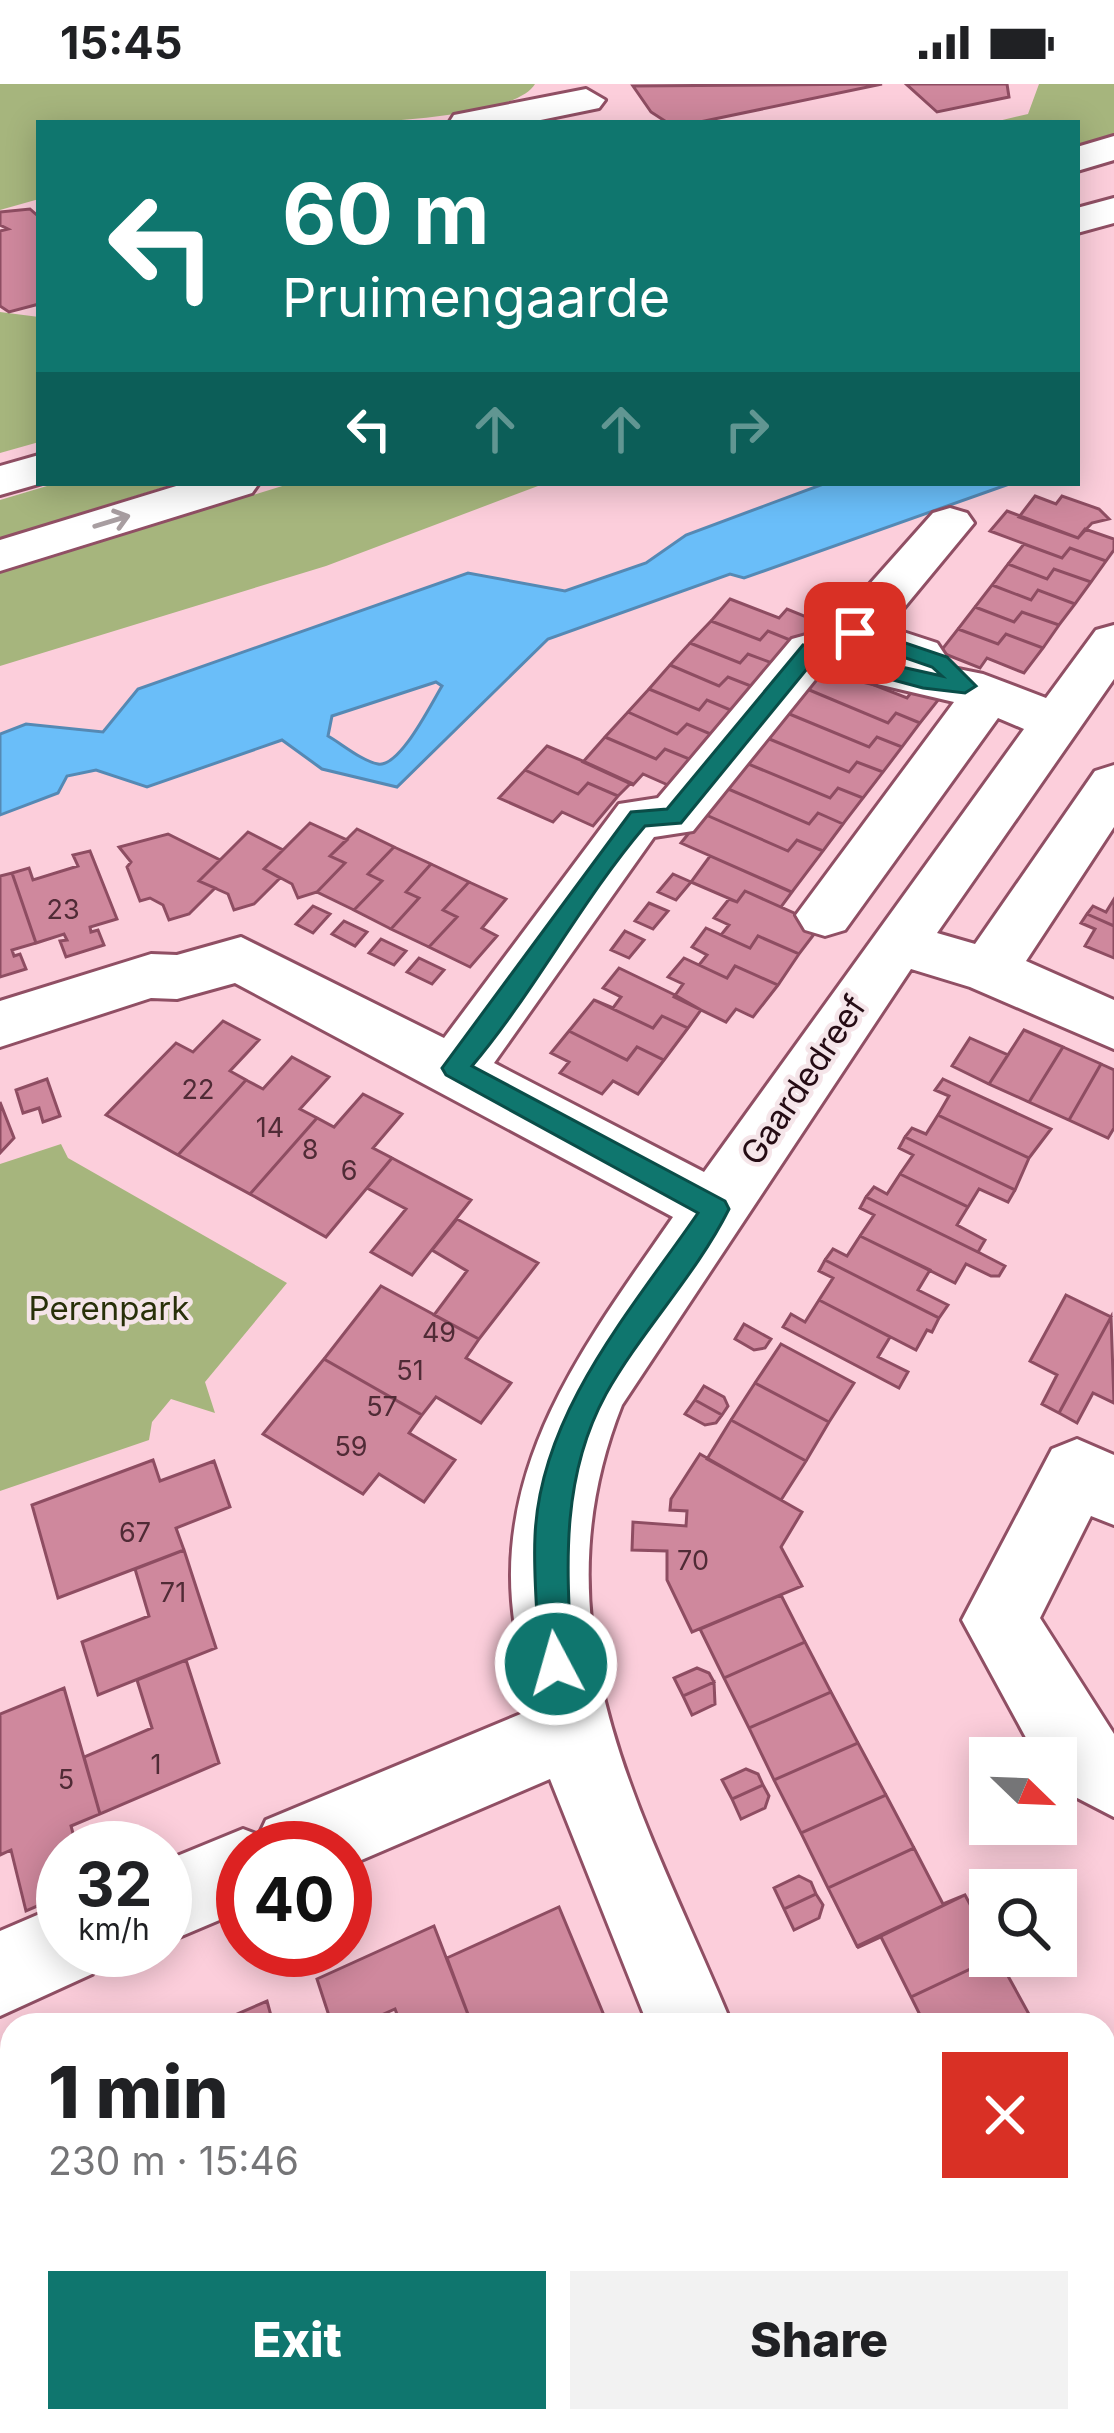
<!DOCTYPE html>
<meta charset="utf-8">
<style>
body{margin:0;font-family:Inter,sans-serif;background:#f2f2f2;color:#202124;height:100vh;display:flex;flex-direction:column;font-size:45px;white-space:nowrap}
*{box-sizing:border-box;margin:0}
p{font-size:39px;color:#757577}
.icon{flex:none;width:66px;height:66px;fill:none;stroke:currentColor;stroke-width:2;stroke-linecap:round;stroke-linejoin:round}
.map{position:relative;flex:1;overflow:hidden}
.side{position:absolute;left:0px;top:1929px;width:1116px;height:420px;display:flex;flex-direction:column;background:#fff;border-radius:36px 36px 0 0;box-shadow:0 6px 30px #0003}
.side>*{flex:none}
.banner{position:absolute;left:36px;top:36px;width:1044px;height:366px;border-radius:0px;box-shadow:0 6px 30px #0003;background:#0f766e;color:#fff;overflow:hidden}
.needle{width:78px;rotate:113deg}
.fabs{position:absolute;left:969px;top:1653px;display:grid;gap:24px}
.fabs a{display:grid;place-items:center;width:108px;height:108px;border-radius:0px;background:#fff;box-shadow:0 6px 30px #0003;font-size:60px}
.speed{position:absolute;left:36px;top:1737px;display:flex;gap:24px;font-size:60px;font-weight:700;text-align:center}
.speed>*{display:grid;place-content:center;width:156px;height:156px;border-radius:50%;background:#fff;box-shadow:0 6px 30px #0003;line-height:1}
.speed small{font-size:30px;font-weight:400}
.speed .limit{border:18px solid #d22;background:#fff;color:#111}
.pin{position:absolute;display:grid;place-items:center;width:102px;height:102px;color:#fff;margin:-51px;border-radius:24px;box-shadow:0 6px 18px #0006}
.me{position:absolute;width:132px;margin:-66px;rotate:354deg;stroke-linejoin:round;filter:drop-shadow(0 0 9px #0008)}
.turn{display:flex;align-items:center;gap:42px;height:252px;padding:0 48px;font-size:54px}
.turn .icon{width:156px;height:156px;stroke-width:2.5}
.turn b{display:block;font-size:84px;line-height:102px}
.lanes{display:flex;align-items:center;height:114px;padding:0 48px;background:#0003;justify-content:center;gap:60px;direction:ltr}
.lanes .off{opacity:.35}
.round{display:grid;place-items:center;flex:none;width:126px;height:126px;border-radius:0px;background:#f2f2f2}
.overview{display:flex;align-items:center;justify-content:space-between;height:204px;padding:0 48px}
h1{font-size:72px;font-weight:800;line-height:90px}
.action{display:flex;gap:24px;margin-top:auto;padding:24px 48px}
.action a{flex:1;height:138px;border-radius:0px;background:#0f766e;color:#fff;font-size:48px;font-weight:800;line-height:138px;text-align:center}
.action a+a{background:#f2f2f2;color:#202124}
.status{display:flex;justify-content:space-between;align-items:center;height:84px;padding:0 60px;background:#fff;direction:ltr}
.status svg{height:33px;fill:currentColor}
.map>svg:first-child{display:block}
.green{fill:#a6b57d}
.water{fill:#6abef9;stroke:#5589b4;stroke-width:3;fill-rule:evenodd}
.building{fill:#cf889d;stroke:#8e4d62;stroke-width:3}
.lines{fill:none;stroke-linecap:round;stroke-linejoin:round}
.minor-casing{stroke:#904f64;stroke-width:6}
.major-casing{stroke:#904f64;stroke-width:6}
.minor{fill:#fff;fill-rule:evenodd}
.major{fill:#fff;fill-rule:evenodd}
.oneway{stroke:#a89ea1}
.route{fill:#0f766e;stroke:#0a4d48;stroke-width:3}
.labels{text-anchor:middle;stroke-width:9;stroke-linejoin:round;paint-order:stroke}
.number-label{font-size:27px;fill:#502b36}
.street-label{font-size:33px;fill:#250c14;stroke:#f5e5e9}
.park-label{font-size:33px;fill:#283009;stroke:#f5e5e9}
</style>
<div class="status"><b>15:45</b><svg viewBox="0 0 49 12"><path d="M0 12V9h3v3zM5 12V6h3v6zM10 12V3h3v9zM15 12V0h3v12zM26 1h20v11H26zM47 4h2v5h-2z"/></svg></div>
<div class="map">
<svg width="1114" height="2349" viewBox="0 0 1114 2349">
<rect width="100%" height="100%" fill="#fccedb"/>
<path class="green" d="M 0,0 L 535,0 C 502,57 116,39 39,39 L 39,115 L 0,126 Z
M 1039,0 L 1114,0 L 1114,50 L 1077,61 L 1077,39 L 990,39 L 1028,30 Z
M 0,228 L 39,233 L 39,358 L 0,369 Z
M 57,399 L 177,399 L 0,454 L 0,416 Z
M 292,399 L 546,399 L 326,482 L 0,582 L 0,489 Z
M 61,1060 L 68,1074 L 287,1199 L 205,1298 L 215,1329 L 171,1315 L 152,1338 L 149,1356 L 0,1407 L 0,1080 Z"/>
<path class="water" d="M 826,399 L 1012,399 L 744,494 L 730,490 L 548,555 L 397,703 L 322,685 L 282,656 L 147,703 L 96,686 L 67,692 L 58,709 L 0,731 L 0,650 L 26,640 L 103,648 L 138,605 L 468,489 L 565,507 L 646,479 L 686,451 ZM 436,598 L 442,602 C 432,618 400,684 378,680 C 362,677 342,660 328,652 L 332,632 Z"/>
<path class="building" d="M 882,0 L 695,39 L 668,39 L 651,28 L 633,2 Z
M 906,0 L 1007,0 L 1009,13 L 937,28 Z
M 30,125 L 39,133 L 39,220 L 9,228 L 0,222 L 0,147 L 8,145 L 0,141 L 0,128 Z
M 1035,412 L 1056,420 L 1062,412 L 1099,425 L 1109,435 L 1092,439 L 1078,454 L 1019,433 Z
M 1007,427 L 1078,454 L 1085,445 L 1114,455 L 1114,466 L 1106,477 L 1070,464 L 1062,474 L 990,447 Z
M 1024,460 L 1062,474 L 1070,464 L 1106,477 L 1091,498 L 1054,485 L 1047,495 L 1008,480 Z
M 1008,480 L 1047,495 L 1054,485 L 1091,498 L 1075,520 L 1038,506 L 1031,516 L 992,501 Z
M 992,501 L 1031,516 L 1038,506 L 1075,520 L 1059,541 L 1022,528 L 1014,538 L 975,523 Z
M 730,515 L 779,534 L 787,525 L 819,538 L 800,560 L 768,547 L 760,556 L 711,537 Z
M 975,523 L 1014,538 L 1022,528 L 1059,541 L 1043,564 L 1006,550 L 998,560 L 958,545 Z
M 711,537 L 760,556 L 768,547 L 800,560 L 780,582 L 748,570 L 740,579 L 690,559 Z
M 958,545 L 998,560 L 1006,550 L 1043,564 L 1024,589 L 987,574 L 980,584 L 940,568 Z
M 690,559 L 740,579 L 748,570 L 780,582 L 761,606 L 728,593 L 719,602 L 670,581 Z
M 670,581 L 719,602 L 728,593 L 761,606 L 740,630 L 707,616 L 699,626 L 649,605 Z
M 826,582 L 907,614 L 914,605 L 939,615 L 920,639 L 896,629 L 888,639 L 807,605 Z
M 649,605 L 699,626 L 707,616 L 740,630 L 720,654 L 687,640 L 677,650 L 628,628 Z
M 807,605 L 888,639 L 896,629 L 920,639 L 902,663 L 877,653 L 869,663 L 787,629 Z
M 628,628 L 677,650 L 687,640 L 720,654 L 699,679 L 665,665 L 656,675 L 605,653 Z
M 787,629 L 869,663 L 877,653 L 902,663 L 883,688 L 857,678 L 849,688 L 767,654 Z
M 605,653 L 656,675 L 665,665 L 699,679 L 677,705 L 643,690 L 633,701 L 583,678 Z
M 767,654 L 849,688 L 857,678 L 883,688 L 863,714 L 838,704 L 830,714 L 746,679 Z
M 547,662 L 583,677 L 631,699 L 618,712 L 588,699 L 578,710 L 525,686 Z
M 746,679 L 830,714 L 838,704 L 863,714 L 843,740 L 818,729 L 809,740 L 726,704 Z
M 525,686 L 578,710 L 588,699 L 618,712 L 593,742 L 562,728 L 553,738 L 499,714 Z
M 726,704 L 809,740 L 818,729 L 843,740 L 823,767 L 797,756 L 788,767 L 704,730 Z
M 704,730 L 788,767 L 797,756 L 823,767 L 792,808 L 681,759 Z
M 310,739 L 347,756 L 330,772 L 345,779 L 317,808 L 298,814 L 292,800 L 264,785 Z
M 357,745 L 394,763 L 368,790 L 382,797 L 354,826 L 317,808 L 345,779 L 330,772 Z
M 248,748 L 283,766 L 264,785 L 280,794 L 254,820 L 234,826 L 228,810 L 199,797 Z
M 168,750 L 220,776 L 199,797 L 215,804 L 189,830 L 169,836 L 163,821 L 150,814 L 140,817 L 127,783 L 131,778 L 119,763 Z
M 394,763 L 431,780 L 406,808 L 419,814 L 391,845 L 354,826 L 382,797 L 368,790 Z
M 90,767 L 117,835 L 90,843 L 91,848 L 98,846 L 104,861 L 66,873 L 60,857 L 67,856 L 64,850 L 36,859 L 12,789 L 29,784 L 33,796 L 78,782 L 73,771 Z
M 710,772 L 789,807 L 792,808 L 781,823 L 745,807 L 737,818 L 691,798 Z
M 431,780 L 469,798 L 443,826 L 457,833 L 429,863 L 391,845 L 419,814 L 406,808 Z
M 12,789 L 36,859 L 12,866 L 14,872 L 20,870 L 26,885 L 0,893 L 0,792 Z
M 673,790 L 691,798 L 676,816 L 658,808 Z
M 469,798 L 506,815 L 482,844 L 497,852 L 470,883 L 429,863 L 457,833 L 443,826 Z
M 745,807 L 821,841 L 799,870 L 758,852 L 750,864 L 721,851 L 729,841 L 714,834 L 729,815 L 737,818 Z
M 1114,815 L 1114,842 L 1087,830 L 1093,822 L 1106,828 Z
M 649,819 L 668,827 L 653,845 L 635,837 Z
M 313,822 L 330,830 L 313,849 L 296,840 Z
M 1087,830 L 1114,842 L 1114,874 L 1085,862 L 1095,845 L 1081,839 Z
M 344,837 L 367,848 L 355,862 L 332,850 Z
M 706,844 L 750,864 L 758,852 L 799,870 L 778,901 L 735,882 L 727,894 L 699,881 L 707,871 L 692,863 Z
M 625,847 L 644,856 L 629,874 L 611,866 Z
M 381,855 L 406,867 L 394,881 L 369,869 Z
M 419,874 L 444,886 L 432,900 L 407,888 Z
M 684,874 L 727,894 L 735,882 L 778,901 L 753,933 L 736,925 L 726,938 L 674,913 L 683,900 L 668,893 Z
M 619,884 L 675,911 L 701,926 L 688,944 L 662,932 L 653,944 L 594,916 L 613,924 L 621,913 L 603,904 Z
M 594,916 L 653,944 L 662,932 L 688,944 L 664,976 L 637,963 L 627,976 L 569,947 Z
M 223,937 L 259,956 L 230,987 L 246,996 L 178,1071 L 106,1031 L 176,959 L 193,968 Z
M 1024,946 L 1063,963 L 1029,1018 L 989,1000 Z
M 569,947 L 627,976 L 637,963 L 664,976 L 638,1010 L 613,997 L 602,1010 L 560,989 L 569,978 L 551,969 Z
M 970,954 L 1008,971 L 989,1000 L 952,982 Z
M 1063,963 L 1101,980 L 1069,1036 L 1029,1018 Z
M 292,973 L 329,993 L 300,1025 L 317,1034 L 250,1110 L 178,1071 L 246,996 L 263,1005 Z
M 1101,980 L 1114,986 L 1114,1044 L 1108,1054 L 1069,1036 Z
M 47,995 L 60,1032 L 43,1038 L 39,1024 L 23,1029 L 16,1006 Z
M 943,995 L 1051,1045 L 1029,1074 L 938,1031 L 949,1012 L 935,1006 Z
M 363,1010 L 402,1030 L 373,1064 L 392,1074 L 326,1153 L 250,1110 L 317,1034 L 334,1043 Z
M 0,1018 L 14,1054 L 0,1069 Z
M 938,1031 L 1029,1074 L 1015,1106 L 905,1053 L 912,1044 L 926,1050 Z
M 905,1053 L 1015,1106 L 1008,1118 L 979,1105 L 968,1123 L 900,1090 L 913,1071 L 899,1064 Z
M 392,1074 L 471,1116 L 412,1191 L 371,1168 L 406,1125 L 367,1104 Z
M 900,1090 L 968,1123 L 957,1141 L 985,1156 L 978,1168 L 866,1113 L 874,1103 L 887,1110 Z
M 866,1113 L 978,1168 L 1005,1182 L 999,1192 L 991,1192 L 966,1180 L 955,1199 L 860,1152 L 874,1131 L 860,1124 Z
M 457,1135 L 538,1179 L 479,1255 L 434,1231 L 467,1187 L 432,1166 Z
M 860,1152 L 930,1186 L 918,1206 L 948,1221 L 939,1234 L 825,1176 L 833,1165 L 847,1172 Z
M 825,1176 L 939,1234 L 932,1248 L 927,1246 L 916,1266 L 819,1216 L 833,1194 L 819,1187 Z
M 381,1202 L 479,1255 L 466,1274 L 511,1299 L 481,1339 L 436,1313 L 422,1331 L 324,1275 Z
M 1066,1211 L 1111,1233 L 1059,1329 L 1042,1320 L 1057,1291 L 1030,1277 Z
M 819,1216 L 890,1253 L 878,1273 L 908,1288 L 899,1304 L 783,1243 L 791,1230 L 805,1238 Z
M 1111,1233 L 1114,1319 L 1093,1309 L 1077,1339 L 1059,1329 Z
M 744,1240 L 771,1255 L 765,1264 L 754,1266 L 735,1255 Z
M 781,1260 L 854,1299 L 829,1338 L 755,1299 Z
M 324,1275 L 422,1331 L 409,1349 L 455,1376 L 424,1418 L 379,1390 L 363,1410 L 263,1350 Z
M 755,1299 L 829,1338 L 806,1377 L 731,1336 Z
M 704,1302 L 724,1313 L 728,1322 L 722,1331 L 695,1316 Z
M 695,1316 L 722,1331 L 716,1339 L 705,1341 L 685,1330 Z
M 731,1336 L 806,1377 L 781,1416 L 707,1375 Z
M 700,1370 L 802,1428 L 781,1463 L 802,1502 L 692,1548 L 667,1496 L 667,1467 L 632,1466 L 633,1438 L 686,1442 L 687,1427 L 670,1426 L 671,1415 Z
M 153,1376 L 160,1397 L 214,1377 L 230,1423 L 176,1444 L 184,1466 L 58,1514 L 32,1421 Z
M 184,1466 L 216,1564 L 98,1611 L 82,1558 L 149,1532 L 135,1485 Z
M 781,1511 L 805,1558 L 724,1594 L 700,1545 Z
M 805,1558 L 831,1608 L 749,1644 L 724,1594 Z
M 186,1576 L 219,1679 L 100,1730 L 84,1673 L 152,1644 L 137,1596 Z
M 697,1584 L 709,1589 L 714,1598 L 683,1612 L 674,1594 Z
M 714,1598 L 715,1620 L 692,1631 L 683,1612 Z
M 64,1604 L 100,1730 L 71,1742 L 77,1764 L 63,1764 L 63,1811 L 26,1827 L 11,1766 L 0,1771 L 0,1630 Z
M 831,1608 L 858,1659 L 774,1696 L 749,1644 Z
M 858,1659 L 886,1711 L 801,1749 L 774,1696 Z
M 746,1685 L 758,1690 L 763,1701 L 732,1715 L 722,1696 Z
M 763,1701 L 769,1712 L 765,1724 L 741,1735 L 732,1715 Z
M 886,1711 L 914,1764 L 828,1804 L 801,1749 Z
M 914,1764 L 943,1820 L 965,1811 L 857,1862 L 828,1804 Z
M 799,1792 L 811,1798 L 816,1810 L 784,1825 L 774,1804 Z
M 816,1810 L 823,1821 L 819,1834 L 794,1846 L 784,1825 Z
M 965,1811 L 985,1848 L 990,1846 L 990,1872 L 998,1872 L 911,1913 L 881,1853 L 857,1864 Z
M 559,1823 L 608,1941 L 472,1941 L 447,1874 Z
M 434,1842 L 472,1941 L 401,1941 L 395,1925 L 359,1941 L 332,1941 L 317,1895 Z
M 998,1872 L 1039,1872 L 1008,1892 L 1030,1932 L 1012,1941 L 925,1941 L 911,1913 Z
M 267,1917 L 273,1939 L 223,1941 L 221,1937 Z
M 0,2056 L 12,2108 L 12,2177 L 0,2182 Z
M 1114,2178 L 1114,2349 L 1058,2349 L 1053,2339 L 1035,2349 L 1020,2349 L 1014,2337 L 1104,2337 L 1104,2183 Z
M 661,2337 L 712,2337 L 716,2349 L 638,2349 Z
M 749,2337 L 770,2337 L 775,2349 L 725,2349 Z"/>
<g class="lines">
<defs>
<path id="minor" d="M 586,5 L 605,16 L 599,24 L 526,39 L 449,39 L 454,31 Z
M 950,424 L 967,429 L 974,439 L 888,543 L 937,559 L 945,571 L 938,581 L 983,590 L 1046,614 L 1096,546 L 1114,541 L 1114,595 L 937,849 L 975,860 L 1095,687 L 1114,681 L 1114,743 L 1026,877 L 1114,916 L 1114,965 L 970,903 L 911,885 L 622,1321 C 531,1550 646,1733 732,1941 L 648,1941 L 550,1695 L 345,1783 L 345,1764 L 243,1764 L 243,1826 L 165,1859 L 165,1777 L 243,1745 L 259,1751 L 266,1736 L 528,1627 C 523,1590 515,1553 512,1517 C 500,1367 593,1249 673,1133 L 235,899 L 177,915 L 151,914 L 0,963 L 0,917 L 151,870 L 177,871 L 241,853 L 444,954 L 619,720 L 658,714 L 792,555 L 810,550 L 834,557 L 830,549 L 837,537 L 933,429 ZM 822,587 L 954,618 L 796,831 L 805,846 L 825,852 L 845,846 L 998,634 L 1024,645 L 704,1088 L 494,979 L 654,753 L 693,747 Z
M 1077,1355 L 1114,1371 L 1114,1441 L 1091,1432 L 1040,1534 L 1114,1650 L 1114,1733 L 1056,1703 L 1056,1674 L 1037,1674 L 962,1536 L 1052,1365 Z
M 63,1820 L 63,1866 L 102,1866 L 92,1890 L 0,1932 L 0,1847 Z
M 1114,1993 L 1114,2081 L 1104,2086 L 1104,1998 Z
M 812,2337 L 906,2337 L 911,2349 L 817,2349 Z"/>
<path id="major" d="M 1114,52 L 1114,76 L 1077,87 L 1077,63 Z
M 1114,114 L 1114,139 L 1077,149 L 1077,124 Z
M 39,371 L 42,399 L 0,411 L 0,382 Z
M 186,399 L 259,399 L 252,409 L 0,487 L 0,456 Z"/>
</defs>
<use href="#minor" class="minor-casing"/>
<use href="#major" class="major-casing"/>
<use href="#minor" class="minor"/>
<use href="#major" class="major"/>
</g>
<defs><path id="oneway-shaft" d="M-6 0H5M1.5-3L5.5 0L1.5 3" fill="none" stroke-width="1.6" stroke-linecap="round" stroke-linejoin="round" transform="scale(3)"/></defs>
<use class="oneway" href="#oneway-shaft" transform="translate(112 437) rotate(-17)"/>
<path class="route" d="M 855,542 L 947,573 L 976,602 L 965,609 L 923,604 L 815,575 L 681,739 L 645,742 C 581,817 536,906 472,982 L 725,1117 L 729,1125 C 696,1191 642,1246 606,1310 C 559,1396 567,1487 572,1580 L 567,1591 L 556,1596 L 545,1591 L 540,1580 C 538,1538 533,1494 535,1452 C 540,1329 632,1225 698,1129 L 446,991 L 442,984 L 631,728 L 667,725 L 803,561 L 942,592 L 932,583 L 848,554 L 845,549 Z"/>
<g class="labels">
<g class="number-label">
<text x="63" y="835">23</text>
<text x="198" y="1015">22</text>
<text x="270" y="1053">14</text>
<text x="310" y="1075">8</text>
<text x="349" y="1096">6</text>
<text x="439" y="1258">49</text>
<text x="410" y="1296">51</text>
<text x="382" y="1332">57</text>
<text x="351" y="1372">59</text>
<text x="135" y="1458">67</text>
<text x="693" y="1486">70</text>
<text x="173" y="1518">71</text>
<text x="156" y="1690">1</text>
<text x="66" y="1705">5</text>
</g>
<g class="street-label">
<text transform="translate(803 996) rotate(-56)" y="12">Gaardedreef</text>
</g>
<g class="park-label">
<text x="109" y="1236">Perenpark</text>
</g>
</g>
</svg>
<div class="fabs">
<a><svg class="needle" viewBox="-14 -14 28 28"><path d="M0-13l5 13h-10z" fill="#e53935"/><path d="M0 13l5-13h-10z" fill="#757577"/></svg></a>
<a><svg class="icon" aria-label="search" viewBox="0 0 24 24"><circle cx="10" cy="10" r="6"/><path d="M15 15l6 6"/></svg></a>
</div>
<div class="speed"><div>32<small>km/h</small></div><div class="limit">40</div></div>
<div class="pin" style="left:855px;top:549px;background:#d93025"><svg class="icon" aria-label="arrive" viewBox="0 0 24 24"><path d="M6 21V4h12l-3 4 3 4H6"/></svg></div>
<svg class="me" style="left:556px;top:1580px" viewBox="-20 -20 40 40"><circle r="17" fill="#0f766e" stroke="#fff" stroke-width="3"/><path d="M0-11L8 9 0 5-8 9z" fill="#fff"/></svg>
<div class="banner">
<div class="turn"><svg class="icon" aria-label="left" viewBox="0 0 24 24"><path d="M17 20v-9H6M10 6l-5 5 5 5"/></svg><div><b>60 m</b>Pruimengaarde</div></div>
<div class="lanes"><svg class="icon" aria-label="left" viewBox="0 0 24 24"><path d="M17 20v-9H6M10 6l-5 5 5 5"/></svg><svg class="icon off" aria-label="ahead" viewBox="0 0 24 24"><path d="M12 20V5M6 11l6-6 6 6"/></svg><svg class="icon off" aria-label="ahead" viewBox="0 0 24 24"><path d="M12 20V5M6 11l6-6 6 6"/></svg><svg class="icon off" aria-label="right" viewBox="0 0 24 24"><path d="M7 20v-9h11M14 6l5 5-5 5"/></svg></div>
</div>
<section class="side">
<div class="overview"><div><h1>1 min</h1><p>230 m · 15:46</p></div><a class="round" style="background:#d93025;color:#fff"><svg class="icon" aria-label="close" viewBox="0 0 24 24"><path d="M6 6l12 12M18 6L6 18"/></svg></a></div>
<div class="action"><a>Exit</a><a>Share</a></div>
</section>
</div>
